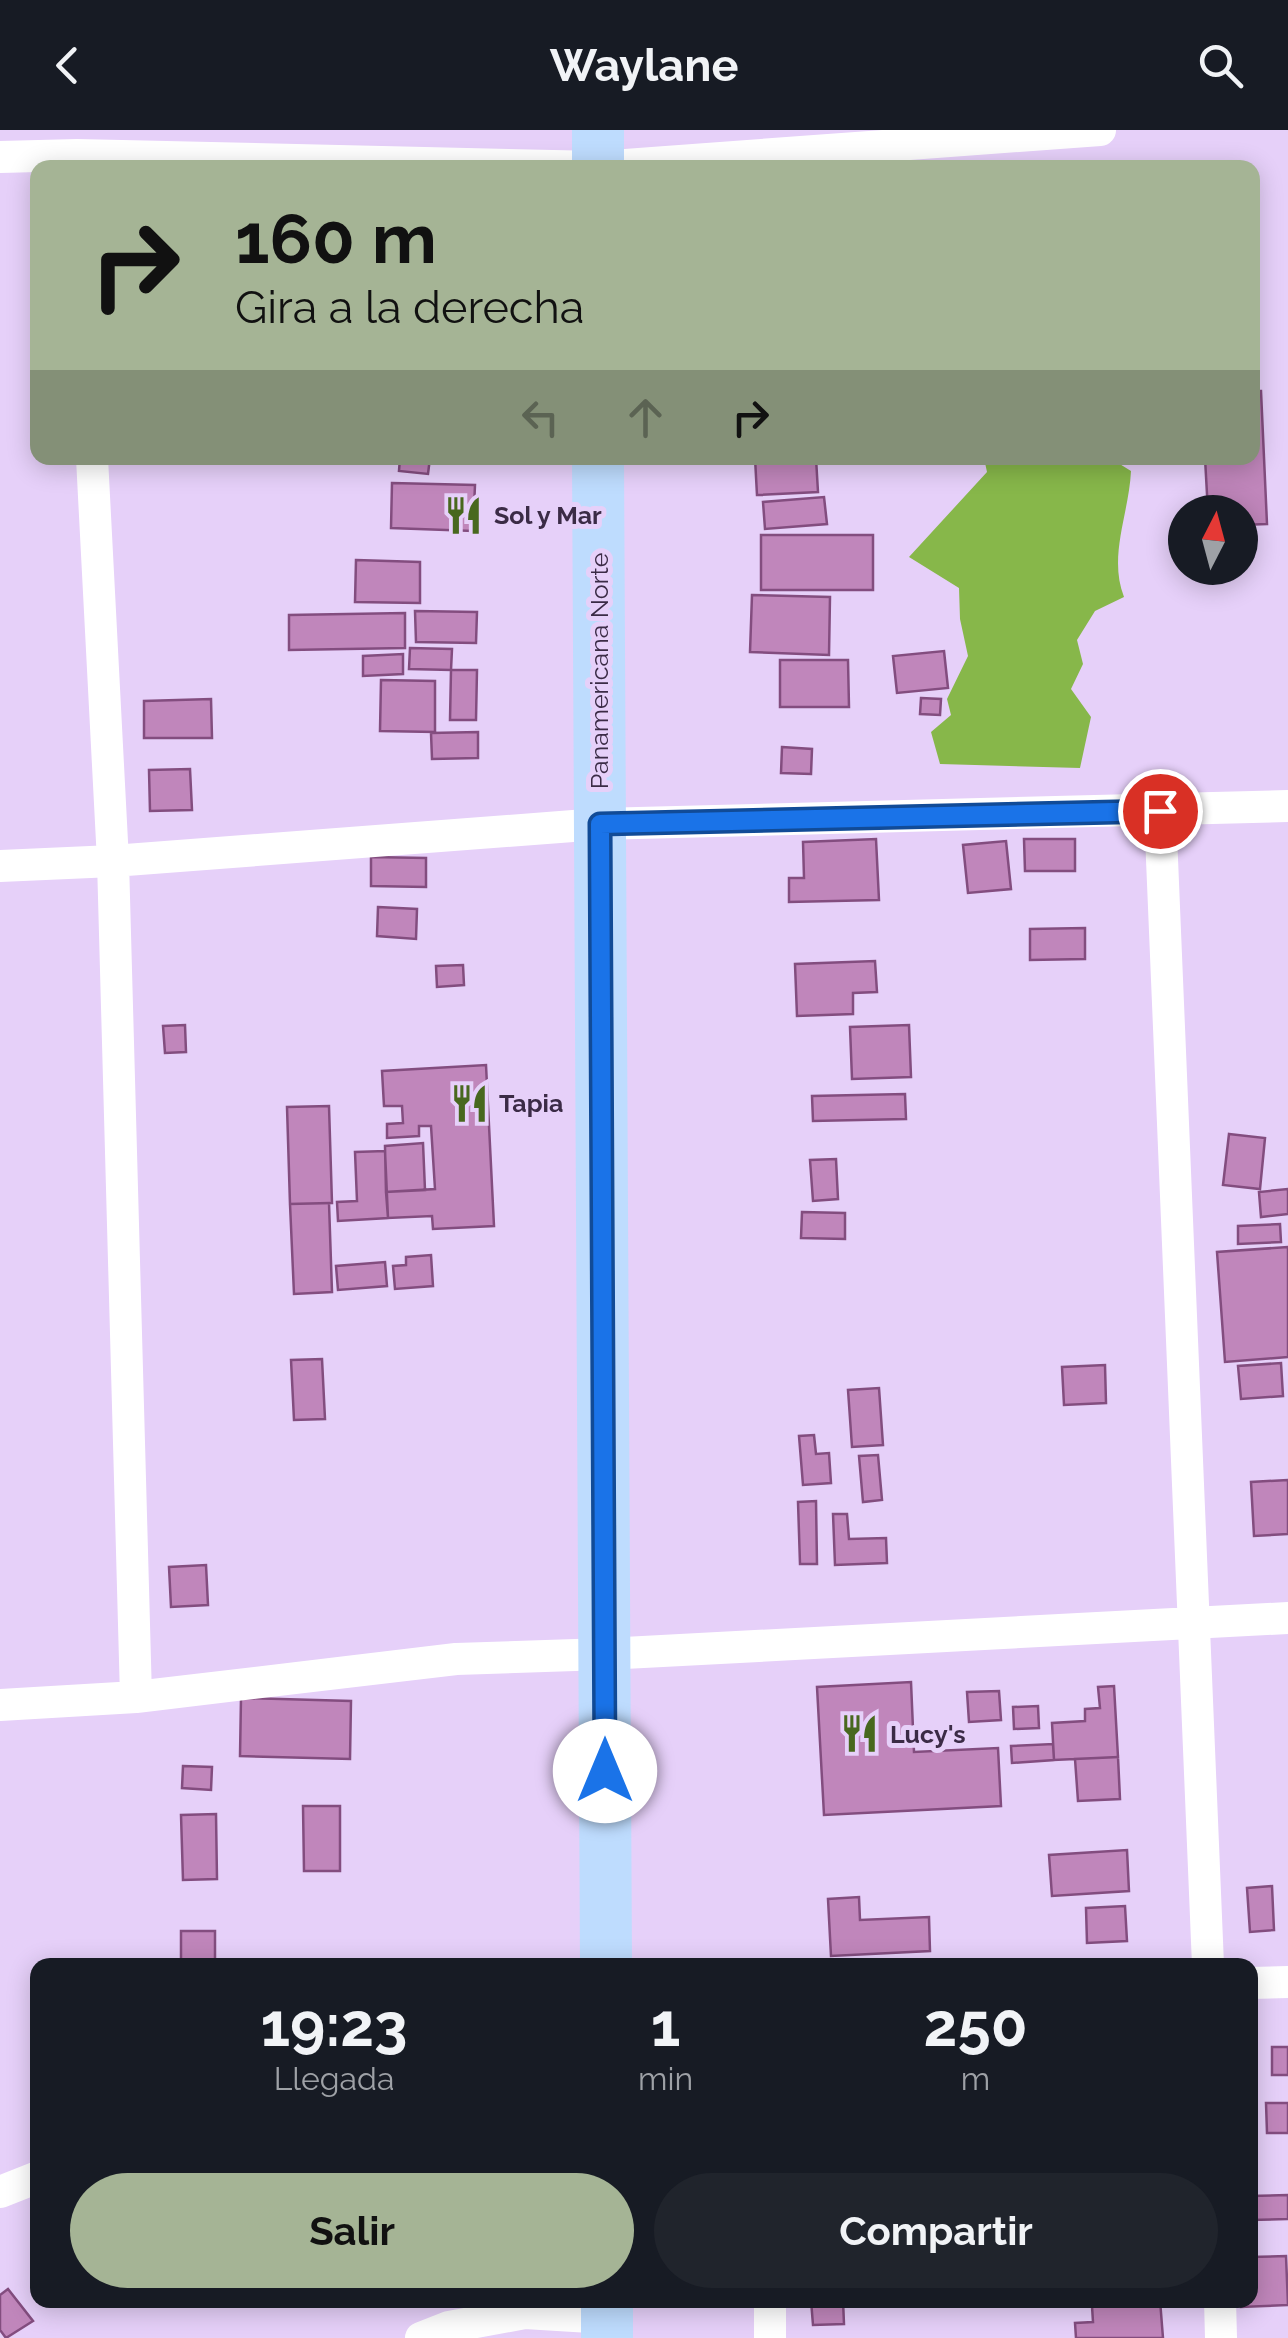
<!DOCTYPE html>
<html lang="es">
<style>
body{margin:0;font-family:Raleway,sans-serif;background:#20242c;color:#f1f3f6;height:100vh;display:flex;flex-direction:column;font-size:38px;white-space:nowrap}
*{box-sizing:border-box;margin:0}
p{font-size:32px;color:#9ea1a6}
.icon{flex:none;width:55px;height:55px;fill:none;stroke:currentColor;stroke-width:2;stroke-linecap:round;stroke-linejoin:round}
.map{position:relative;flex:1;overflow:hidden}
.details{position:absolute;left:30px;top:1828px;width:1228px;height:350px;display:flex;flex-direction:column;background:#171b24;border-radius:20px;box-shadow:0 5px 25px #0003}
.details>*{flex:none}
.guide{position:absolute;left:30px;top:30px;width:1230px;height:305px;border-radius:20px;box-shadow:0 5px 25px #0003;background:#a5b495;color:#111;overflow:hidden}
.needle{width:65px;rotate:6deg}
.tools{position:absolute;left:1168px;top:365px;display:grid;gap:20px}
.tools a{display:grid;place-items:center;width:90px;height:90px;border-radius:50%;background:#171b24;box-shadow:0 5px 25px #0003;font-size:50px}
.pin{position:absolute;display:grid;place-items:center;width:85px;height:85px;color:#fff;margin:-42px;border:5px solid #fff;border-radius:50%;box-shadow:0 2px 10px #0007}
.me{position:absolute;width:110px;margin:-55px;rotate:0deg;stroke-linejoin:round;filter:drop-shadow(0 0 8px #0008)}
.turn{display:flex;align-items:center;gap:35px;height:210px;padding:0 40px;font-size:45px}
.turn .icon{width:130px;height:130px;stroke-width:2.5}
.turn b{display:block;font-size:70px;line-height:85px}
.lanes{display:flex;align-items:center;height:95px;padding:0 40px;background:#0003;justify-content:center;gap:50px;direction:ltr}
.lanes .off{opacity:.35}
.eta{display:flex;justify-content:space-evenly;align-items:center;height:170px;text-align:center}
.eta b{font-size:60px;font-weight:700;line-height:70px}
.button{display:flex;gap:20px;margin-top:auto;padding:20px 40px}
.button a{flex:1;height:115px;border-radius:60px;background:#a5b495;color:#111;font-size:40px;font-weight:700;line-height:115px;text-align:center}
.button a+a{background:#20242c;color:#f1f3f6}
header{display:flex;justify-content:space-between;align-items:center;height:130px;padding:0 40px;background:#171b24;font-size:45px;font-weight:700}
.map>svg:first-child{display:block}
.forest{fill:#87b74a}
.building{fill:#c086bb;stroke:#834d7f;stroke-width:2.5}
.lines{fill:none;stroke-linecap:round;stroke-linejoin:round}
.minor{stroke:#fff;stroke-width:32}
.trunk{stroke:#bedcfe;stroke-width:52}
.route-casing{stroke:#114b97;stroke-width:25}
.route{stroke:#1a73e8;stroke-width:18}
.labels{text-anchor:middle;stroke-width:10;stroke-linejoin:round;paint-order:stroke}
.poi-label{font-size:25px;font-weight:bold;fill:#3b2b46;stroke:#e6d0f9;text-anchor:start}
.street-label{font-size:25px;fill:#3b2b46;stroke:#e6d0f9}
</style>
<header><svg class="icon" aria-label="back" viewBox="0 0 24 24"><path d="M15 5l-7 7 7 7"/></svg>Waylane<svg class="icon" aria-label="search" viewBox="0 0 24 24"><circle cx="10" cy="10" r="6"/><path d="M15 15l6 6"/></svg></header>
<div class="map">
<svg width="1288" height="2208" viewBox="0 0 1288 2208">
<rect width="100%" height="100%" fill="#e6d0f9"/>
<path class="forest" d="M 984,328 L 1110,328 L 1131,341 C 1129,384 1108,426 1124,467 L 1095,481 L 1077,510 L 1083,534 L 1071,559 L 1091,587 L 1080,638 L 940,634 L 931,602 L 951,585 L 947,569 L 968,526 L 960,489 L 959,458 L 909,427 L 987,342 Z"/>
<path class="building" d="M 1252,261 L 1261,261 L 1267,394 L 1240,395 L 1240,382 L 1208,382 L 1205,328 L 1252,328 Z
M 400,328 L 430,328 L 428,344 L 399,341 Z
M 755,328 L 816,328 L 818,362 L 757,365 Z
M 392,353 L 475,355 L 473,401 L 391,398 Z
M 824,367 L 827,394 L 765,399 L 763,372 Z
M 761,405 L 873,405 L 873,460 L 761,460 Z
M 356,430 L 420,432 L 420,473 L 355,472 Z
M 752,465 L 830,467 L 829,525 L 750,522 Z
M 415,481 L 477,482 L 476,513 L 416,512 Z
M 405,483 L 405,518 L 289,520 L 289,485 Z
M 410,518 L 452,519 L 451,540 L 409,539 Z
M 944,521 L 948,558 L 897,563 L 893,526 Z
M 403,524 L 403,544 L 363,546 L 363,526 Z
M 780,530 L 848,530 L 849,577 L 780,577 Z
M 451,540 L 477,540 L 476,590 L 450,590 Z
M 381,550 L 435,551 L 435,602 L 380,601 Z
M 921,568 L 941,569 L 940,585 L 920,584 Z
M 211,569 L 212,608 L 144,608 L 144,571 Z
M 478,602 L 478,628 L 432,629 L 431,603 Z
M 782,617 L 812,619 L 811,644 L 781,643 Z
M 190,639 L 192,680 L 150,681 L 149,640 Z
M 876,709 L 879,770 L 789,772 L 789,748 L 804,748 L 803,712 Z
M 1024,709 L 1075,709 L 1075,741 L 1025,741 Z
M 1006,711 L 1011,759 L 968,763 L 963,715 Z
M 371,727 L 426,728 L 426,757 L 371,756 Z
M 378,777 L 417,779 L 416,809 L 377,806 Z
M 1085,798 L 1085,829 L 1030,830 L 1030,799 Z
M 875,831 L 877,862 L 853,863 L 853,884 L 797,886 L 795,834 Z
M 463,835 L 464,855 L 437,857 L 436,836 Z
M 185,895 L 186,922 L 165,923 L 163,896 Z
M 909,895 L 911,947 L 852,949 L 850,897 Z
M 486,935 L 494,1096 L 433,1099 L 432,1086 L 388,1088 L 386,1062 L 435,1059 L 431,996 L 419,996 L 419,1006 L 387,1008 L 387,994 L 403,993 L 402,976 L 384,976 L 382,941 Z
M 905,964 L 906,989 L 813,991 L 812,966 Z
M 329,976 L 332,1073 L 290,1074 L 287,977 Z
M 1229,1004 L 1265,1008 L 1260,1059 L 1223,1055 Z
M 423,1013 L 425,1060 L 386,1062 L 385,1016 Z
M 385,1021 L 388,1088 L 338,1091 L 337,1072 L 357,1071 L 355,1022 Z
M 836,1029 L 838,1069 L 813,1071 L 810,1030 Z
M 1288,1059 L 1288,1084 L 1261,1087 L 1259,1062 Z
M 329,1073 L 332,1162 L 294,1164 L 290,1074 Z
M 802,1082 L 845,1083 L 845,1109 L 801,1108 Z
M 1280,1094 L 1281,1112 L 1238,1114 L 1238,1096 Z
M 1288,1117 L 1288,1227 L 1225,1232 L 1217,1122 Z
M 431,1125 L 433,1156 L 395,1159 L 393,1136 L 406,1135 L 406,1127 Z
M 385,1132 L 387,1156 L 338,1160 L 336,1136 Z
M 322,1229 L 325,1289 L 294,1290 L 291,1230 Z
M 1281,1233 L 1283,1266 L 1241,1269 L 1238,1236 Z
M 1105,1235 L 1106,1273 L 1064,1275 L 1062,1237 Z
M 879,1258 L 883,1315 L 852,1317 L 848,1260 Z
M 814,1305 L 816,1324 L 829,1323 L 831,1353 L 803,1355 L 799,1306 Z
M 878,1325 L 882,1370 L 863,1372 L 859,1326 Z
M 1288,1350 L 1288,1404 L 1254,1406 L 1251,1352 Z
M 816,1371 L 817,1434 L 800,1434 L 798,1372 Z
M 833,1384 L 847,1384 L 849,1409 L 886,1408 L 887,1433 L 835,1435 Z
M 206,1435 L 208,1475 L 171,1477 L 169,1437 Z
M 911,1552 L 914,1622 L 998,1618 L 1001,1676 L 824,1685 L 817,1557 Z
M 1114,1556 L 1118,1627 L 1054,1630 L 1052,1593 L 1085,1591 L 1085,1579 L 1100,1578 L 1098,1557 Z
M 999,1561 L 1001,1590 L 969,1592 L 967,1562 Z
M 241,1568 L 351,1571 L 350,1629 L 240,1626 Z
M 1038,1576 L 1039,1598 L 1014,1599 L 1013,1577 Z
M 1053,1614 L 1054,1630 L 1012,1633 L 1011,1616 Z
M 1118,1627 L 1120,1669 L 1078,1671 L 1075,1629 Z
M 183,1636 L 212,1637 L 211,1660 L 182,1658 Z
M 303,1676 L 340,1676 L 340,1741 L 304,1741 Z
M 216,1684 L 217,1749 L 183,1750 L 181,1685 Z
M 1127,1720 L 1129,1761 L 1052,1766 L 1049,1725 Z
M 1272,1756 L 1274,1800 L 1250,1802 L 1247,1758 Z
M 859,1767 L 860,1790 L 929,1787 L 930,1821 L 831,1826 L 828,1769 Z
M 1125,1776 L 1127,1811 L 1087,1813 L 1086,1778 Z
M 181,1801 L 215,1801 L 215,1835 L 181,1835 Z
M 1272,1917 L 1288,1917 L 1288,1945 L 1272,1945 Z
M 1266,1973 L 1288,1973 L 1288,2003 L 1267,2003 Z
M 1288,2065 L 1288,2089 L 1250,2090 L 1250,2066 Z
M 1286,2126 L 1288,2175 L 1241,2177 L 1241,2170 L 1250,2170 L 1250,2127 Z
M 8,2159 L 33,2191 L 6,2208 L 0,2200 L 0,2165 Z
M 811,2170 L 843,2170 L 844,2194 L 813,2195 Z
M 1099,2170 L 1160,2170 L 1163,2208 L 1076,2208 L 1075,2193 L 1093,2192 L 1092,2176 L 1100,2176 Z"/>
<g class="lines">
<path class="minor" d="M 0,27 L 77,25 L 598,37 L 1100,0
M 92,328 L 113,731 L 136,1567
M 1160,681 L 1208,1835
M 0,736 L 113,731 L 599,694 L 1288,676
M 0,1575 L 136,1567 L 456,1529 L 605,1524 L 1288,1488
M 1250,1853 L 1288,1852
M 0,2062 L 38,2047
M 770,2170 L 770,2208
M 1220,2170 L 1221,2208
M 421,2208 L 449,2197 L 525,2183 L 607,2188 L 602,2204"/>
<path class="trunk" d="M 598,0 L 598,38
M 598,328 L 606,1835
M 607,2170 L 607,2208"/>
</g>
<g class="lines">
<defs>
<path id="route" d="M 605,1641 L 600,694 L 1160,681"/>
</defs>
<use href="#route" class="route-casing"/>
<use href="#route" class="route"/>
</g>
<defs>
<symbol id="restaurant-bare" viewBox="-9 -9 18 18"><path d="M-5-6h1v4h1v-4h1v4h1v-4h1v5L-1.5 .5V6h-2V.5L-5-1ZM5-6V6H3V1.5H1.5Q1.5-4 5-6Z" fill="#48681e" stroke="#e6d0f9" stroke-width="2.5" paint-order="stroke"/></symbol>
</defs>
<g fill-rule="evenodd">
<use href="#restaurant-bare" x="436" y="358" width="55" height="55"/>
<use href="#restaurant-bare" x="442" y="946" width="55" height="55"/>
<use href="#restaurant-bare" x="832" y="1576" width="55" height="55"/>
</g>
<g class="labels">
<g class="poi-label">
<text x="494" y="394">Sol y Mar</text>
<text x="499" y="982">Tapia</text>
<text x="890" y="1613">Lucy's</text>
</g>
<g class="street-label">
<text transform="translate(599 541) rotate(-90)" y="9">Panamericana Norte</text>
</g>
</g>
</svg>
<div class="tools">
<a><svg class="needle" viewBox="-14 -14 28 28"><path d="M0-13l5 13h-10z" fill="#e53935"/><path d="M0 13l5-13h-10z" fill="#9ea1a6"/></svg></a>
</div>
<div class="pin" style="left:1160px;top:681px;background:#d93025"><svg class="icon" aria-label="arrive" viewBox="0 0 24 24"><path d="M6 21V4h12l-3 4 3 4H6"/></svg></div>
<svg class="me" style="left:605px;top:1641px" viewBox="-20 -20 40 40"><circle r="19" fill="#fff"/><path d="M0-13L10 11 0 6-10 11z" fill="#1a73e8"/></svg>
<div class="guide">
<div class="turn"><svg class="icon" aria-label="right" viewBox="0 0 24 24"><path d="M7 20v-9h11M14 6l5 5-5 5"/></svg><div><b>160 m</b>Gira a la derecha</div></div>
<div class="lanes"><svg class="icon off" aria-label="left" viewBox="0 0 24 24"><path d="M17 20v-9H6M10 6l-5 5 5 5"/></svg><svg class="icon off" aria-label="ahead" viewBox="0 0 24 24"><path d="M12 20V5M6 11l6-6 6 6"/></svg><svg class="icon" aria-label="right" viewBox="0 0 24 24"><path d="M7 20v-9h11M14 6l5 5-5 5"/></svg></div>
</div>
<section class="details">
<div class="eta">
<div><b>19:23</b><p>Llegada</p></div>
<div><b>1</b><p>min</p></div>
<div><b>250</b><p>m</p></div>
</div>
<div class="button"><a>Salir</a><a>Compartir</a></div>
</section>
</div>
